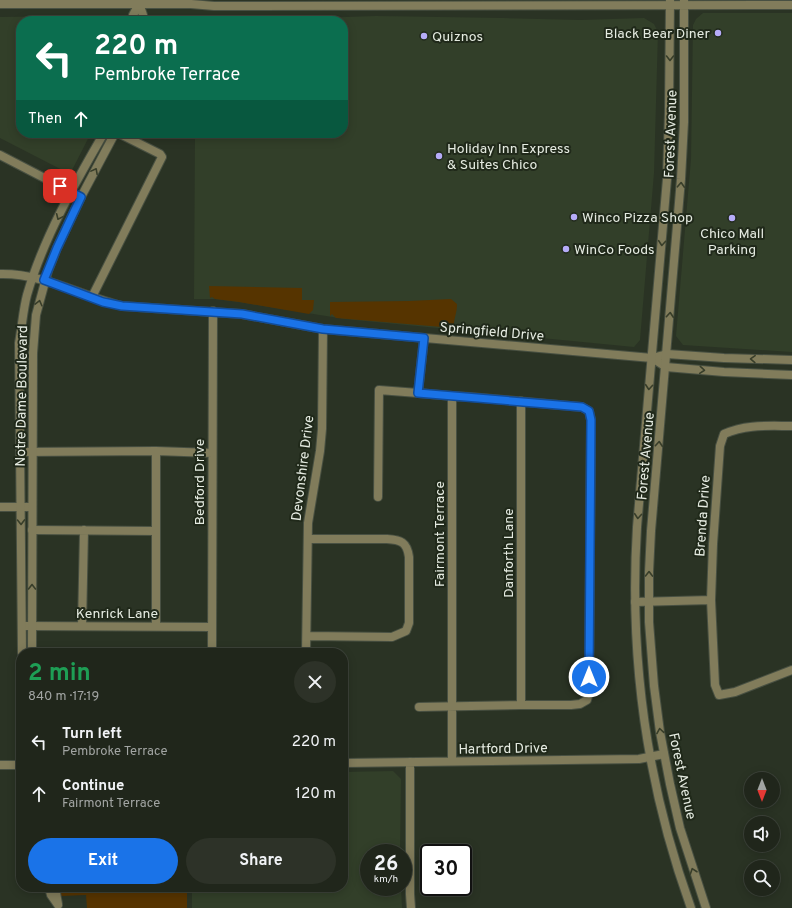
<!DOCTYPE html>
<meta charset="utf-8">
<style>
body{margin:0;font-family:Overpass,sans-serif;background:#2d3228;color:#f1f3f6;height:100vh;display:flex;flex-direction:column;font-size:15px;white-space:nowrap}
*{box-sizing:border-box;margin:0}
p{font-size:13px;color:#a2a5a3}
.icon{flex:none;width:22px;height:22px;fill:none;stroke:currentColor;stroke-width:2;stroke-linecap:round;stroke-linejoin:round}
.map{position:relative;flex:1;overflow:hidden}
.sheet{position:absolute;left:16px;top:648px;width:332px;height:244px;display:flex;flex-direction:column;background:#20261b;border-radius:16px;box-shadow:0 2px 10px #0003,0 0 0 1px #3d433a}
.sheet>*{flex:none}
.guide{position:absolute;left:16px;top:16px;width:332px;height:122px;border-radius:16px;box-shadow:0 2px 10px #0003,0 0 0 1px #3d433a;background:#0b6e4f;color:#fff;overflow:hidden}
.needle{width:26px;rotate:180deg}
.tools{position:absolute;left:744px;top:772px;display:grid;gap:8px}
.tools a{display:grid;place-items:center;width:36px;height:36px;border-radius:50%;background:#20261b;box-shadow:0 2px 10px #0003,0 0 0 1px #3d433a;font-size:20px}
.speed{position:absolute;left:360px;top:844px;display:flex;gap:8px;font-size:20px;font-weight:700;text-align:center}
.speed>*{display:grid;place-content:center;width:52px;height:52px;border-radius:50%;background:#20261b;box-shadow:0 2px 10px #0003,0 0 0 1px #3d433a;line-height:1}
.speed small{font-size:10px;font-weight:400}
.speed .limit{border:2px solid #111;border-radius:6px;background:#fff;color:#111}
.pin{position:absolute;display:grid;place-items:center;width:34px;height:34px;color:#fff;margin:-17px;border-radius:8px;box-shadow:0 2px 6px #0006}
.me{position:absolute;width:44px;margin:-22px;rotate:0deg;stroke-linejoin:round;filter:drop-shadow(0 0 3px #0008)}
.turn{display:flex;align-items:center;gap:14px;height:84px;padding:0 12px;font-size:18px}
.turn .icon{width:52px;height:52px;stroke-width:2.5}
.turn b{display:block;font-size:28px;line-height:34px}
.then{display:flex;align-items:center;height:38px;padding:0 12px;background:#0003;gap:8px;font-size:15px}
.round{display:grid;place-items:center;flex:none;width:42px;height:42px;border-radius:21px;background:#2d3228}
.headline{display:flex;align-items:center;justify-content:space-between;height:68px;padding:0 12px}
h1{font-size:24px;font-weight:700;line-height:30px;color:#1e9e55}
.action{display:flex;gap:8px;margin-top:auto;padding:8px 12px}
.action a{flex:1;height:46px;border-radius:24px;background:#1a73e8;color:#fff;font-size:16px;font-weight:700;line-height:46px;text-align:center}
.action a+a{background:#2d3228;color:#f1f3f6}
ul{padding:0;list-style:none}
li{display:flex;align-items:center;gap:12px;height:52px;padding:0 12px}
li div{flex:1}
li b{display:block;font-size:15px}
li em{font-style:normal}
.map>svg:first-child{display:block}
.built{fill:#323f29}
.green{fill:#563400}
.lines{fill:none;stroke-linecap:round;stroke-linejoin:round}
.minor-casing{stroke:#485042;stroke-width:10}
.tertiary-casing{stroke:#485042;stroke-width:10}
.minor{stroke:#817c5b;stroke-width:8}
.tertiary{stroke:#817c5b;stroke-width:8}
.oneway{stroke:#383e2a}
.route-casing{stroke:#114b97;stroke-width:10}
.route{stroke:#1a73e8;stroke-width:7}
.poi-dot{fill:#b6acf8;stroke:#20291a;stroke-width:1.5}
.labels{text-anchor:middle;stroke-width:4;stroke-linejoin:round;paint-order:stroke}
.poi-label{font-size:14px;fill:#e5ebe1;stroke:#20291a;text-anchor:start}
.street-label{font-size:14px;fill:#e5ebe1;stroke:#20291a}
</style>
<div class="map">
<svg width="792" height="908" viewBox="0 0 792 908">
<rect width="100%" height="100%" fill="#2a3324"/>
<path class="built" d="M 703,13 L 792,13 L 792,352 L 683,345 L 676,336 L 691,159 L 693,25 L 696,19 Z
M 195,15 L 315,18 L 376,16 L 503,18 L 580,20 L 644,18 L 654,24 L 658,32 L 654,173 L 640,340 L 634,347 L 345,319 L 239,302 L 215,299 L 194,299 L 195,133 L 343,133 L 343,21 L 195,21 Z
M 74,16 L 77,18 L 120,17 L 124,21 L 21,21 L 21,133 L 91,133 L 70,174 L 0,138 L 0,17 Z
M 393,771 L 401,779 L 400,853 L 369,853 L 369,887 L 401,887 L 402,908 L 192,908 L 192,887 L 343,887 L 343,772 Z"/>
<path class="green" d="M 209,286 L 302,288 L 302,300 L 314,300 L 313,310 L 309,314 L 239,302 L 215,299 L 212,297 L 210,298 Z
M 451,299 L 457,304 C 457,314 453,320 454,328 L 336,318 L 332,314 L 330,316 L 330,302 L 409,301 Z
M 59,887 L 187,887 L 187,908 L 87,908 L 86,895 L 61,896 Z"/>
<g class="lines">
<defs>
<path id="minor" d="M 0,155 L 81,197
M 0,274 C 43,273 81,296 122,306 L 242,314 L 323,329 L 652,358 L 667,354 L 724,358 L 792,360
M 92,297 L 162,157 L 160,154 L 118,133
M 424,338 L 418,393 L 452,396 L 452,761
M 652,358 L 666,367 L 724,372 L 792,375
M 792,426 C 768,426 746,424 724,434 L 720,446 L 713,544 L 711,600 L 715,685 L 719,695 L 735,692 L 792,670
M 156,451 L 156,626
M 20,452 L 156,451 L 212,453
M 378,497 L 379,390 L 418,393
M 0,507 L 32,507
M 32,530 L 156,531
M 635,602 L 711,600
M 22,626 L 212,627
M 82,626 L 84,530
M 307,636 L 392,637 L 406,631 L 409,623 L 409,557 C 407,542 401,540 387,539 L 308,539
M 212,653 L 213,311
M 306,653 L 308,523 L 320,451 L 322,429 L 323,329
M 521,705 L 521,401
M 419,707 L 521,705 L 571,705 L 580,704 L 587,700 L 589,693 L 591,420 L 589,411 L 582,407 L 470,397 L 452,396
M 410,762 L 410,894 L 411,908
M 343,763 L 639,759 L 664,754
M 0,765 L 21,765"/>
<path id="tertiary" d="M 670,0 L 669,111 L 667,179 L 637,527 C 629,657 647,786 691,908
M 684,0 L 684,122 L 681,179 L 651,531 L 649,572 L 649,622 L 654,686 L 660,732 L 670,784 L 680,828 L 706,908
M 139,1 C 139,8 144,13 144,21
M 0,4 L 191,4 L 214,6 L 792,5
M 133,21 L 133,15 L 139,4
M 22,653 L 19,343 C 22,327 23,310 27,295 C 43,239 75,183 104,133
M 32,653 L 33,353 L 36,315 L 48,271 L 57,248 L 81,197 L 115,133
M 49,887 L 51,895 L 58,905
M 55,887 L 58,904"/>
</defs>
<use href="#minor" class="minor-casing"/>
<use href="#tertiary" class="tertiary-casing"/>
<use href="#minor" class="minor"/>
<use href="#tertiary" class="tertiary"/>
</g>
<defs><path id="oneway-chevron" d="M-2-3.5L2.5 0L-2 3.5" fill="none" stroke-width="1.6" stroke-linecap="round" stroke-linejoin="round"/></defs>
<g class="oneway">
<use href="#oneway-chevron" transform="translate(670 58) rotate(90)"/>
<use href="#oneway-chevron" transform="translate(95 171) rotate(-62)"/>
<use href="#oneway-chevron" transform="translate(681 185) rotate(-87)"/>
<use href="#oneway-chevron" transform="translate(59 217) rotate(114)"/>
<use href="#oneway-chevron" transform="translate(662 243) rotate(95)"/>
<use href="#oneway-chevron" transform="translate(39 303) rotate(-76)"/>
<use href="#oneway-chevron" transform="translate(670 315) rotate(-85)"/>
<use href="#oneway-chevron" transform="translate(753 359) rotate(-178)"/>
<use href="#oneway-chevron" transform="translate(702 370) rotate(5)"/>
<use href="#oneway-chevron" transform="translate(649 387) rotate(95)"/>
<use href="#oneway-chevron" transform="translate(659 444) rotate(-85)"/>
<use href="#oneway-chevron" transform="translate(638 516) rotate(95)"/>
<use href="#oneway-chevron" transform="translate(21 522) rotate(89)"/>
<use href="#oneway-chevron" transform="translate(649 574) rotate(-89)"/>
<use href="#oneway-chevron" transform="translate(32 587) rotate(-90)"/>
<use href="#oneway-chevron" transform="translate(660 731) rotate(-99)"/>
<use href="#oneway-chevron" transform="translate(693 871) rotate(-109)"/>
</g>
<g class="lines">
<defs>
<path id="route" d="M 60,186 L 81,197 L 57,248 L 44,280 L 103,302 L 122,306 L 242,314 L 323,329 L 424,338 L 418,393 L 582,407 L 589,411 L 591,420 L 589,677"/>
</defs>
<use href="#route" class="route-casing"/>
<use href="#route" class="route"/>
</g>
<g class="poi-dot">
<circle cx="718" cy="33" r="4"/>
<circle cx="424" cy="36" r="4"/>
<circle cx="439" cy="156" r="4"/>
<circle cx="574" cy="217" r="4"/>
<circle cx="732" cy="218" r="4"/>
<circle cx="566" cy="249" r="4"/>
</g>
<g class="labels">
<g class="poi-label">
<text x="710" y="38" text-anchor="end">Black Bear Diner</text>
<text x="432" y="41">Quiznos</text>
<text x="447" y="153">Holiday Inn Express<tspan x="447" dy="16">&amp; Suites Chico</tspan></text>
<text x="582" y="222">Winco Pizza Shop</text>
<text x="732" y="238" text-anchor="middle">Chico Mall<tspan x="732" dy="16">Parking</tspan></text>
<text x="574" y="254">WinCo Foods</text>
</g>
<g class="street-label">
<text transform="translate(670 134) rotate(-88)" y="5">Forest Avenue</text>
<text transform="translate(492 331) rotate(5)" y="5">Springfield Drive</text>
<text transform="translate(21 396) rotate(-89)" y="5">Notre Dame Boulevard</text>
<text transform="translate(645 456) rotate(-85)" y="5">Forest Avenue</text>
<text transform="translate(302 468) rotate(-83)" y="5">Devonshire Drive</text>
<text transform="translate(199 482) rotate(-90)" y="5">Bedford Drive</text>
<text transform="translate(702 516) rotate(-86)" y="5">Brenda Drive</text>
<text transform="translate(439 534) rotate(-90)" y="5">Fairmont Terrace</text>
<text transform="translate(508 553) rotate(-90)" y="5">Danforth Lane</text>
<text x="117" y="618">Kenrick Lane</text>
<text transform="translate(503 748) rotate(-1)" y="5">Hartford Drive</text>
<text transform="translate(683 776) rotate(78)" y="5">Forest Avenue</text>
</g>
</g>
</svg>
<div class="tools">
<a><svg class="needle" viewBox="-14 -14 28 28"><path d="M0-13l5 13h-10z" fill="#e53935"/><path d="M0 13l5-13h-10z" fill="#a2a5a3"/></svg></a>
<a><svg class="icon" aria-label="sound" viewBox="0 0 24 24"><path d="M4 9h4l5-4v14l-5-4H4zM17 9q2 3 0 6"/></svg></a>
<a><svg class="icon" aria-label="search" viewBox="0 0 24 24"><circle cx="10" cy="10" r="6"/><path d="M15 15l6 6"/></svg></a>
</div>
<div class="speed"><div>26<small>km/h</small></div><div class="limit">30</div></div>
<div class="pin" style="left:60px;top:186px;background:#d93025"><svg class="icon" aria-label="arrive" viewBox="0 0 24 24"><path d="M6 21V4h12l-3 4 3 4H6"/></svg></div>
<svg class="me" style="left:589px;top:677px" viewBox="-20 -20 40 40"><circle r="17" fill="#1a73e8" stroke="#fff" stroke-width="3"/><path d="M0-11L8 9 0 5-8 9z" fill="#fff"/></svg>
<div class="guide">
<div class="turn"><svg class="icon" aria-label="left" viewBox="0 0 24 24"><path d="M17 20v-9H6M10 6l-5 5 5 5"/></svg><div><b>220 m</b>Pembroke Terrace</div></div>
<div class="then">Then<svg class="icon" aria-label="ahead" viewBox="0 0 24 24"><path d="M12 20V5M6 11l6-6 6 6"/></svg></div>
</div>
<section class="sheet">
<div class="headline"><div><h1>2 min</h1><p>840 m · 17:19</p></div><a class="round"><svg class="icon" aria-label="close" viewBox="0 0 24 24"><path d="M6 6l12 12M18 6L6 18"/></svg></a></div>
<ul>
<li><svg class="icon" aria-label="left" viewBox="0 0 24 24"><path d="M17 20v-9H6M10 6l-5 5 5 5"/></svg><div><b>Turn left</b><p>Pembroke Terrace</p></div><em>220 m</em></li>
<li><svg class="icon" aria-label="ahead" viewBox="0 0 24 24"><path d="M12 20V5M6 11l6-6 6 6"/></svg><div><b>Continue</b><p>Fairmont Terrace</p></div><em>120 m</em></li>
</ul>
<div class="action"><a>Exit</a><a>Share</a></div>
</section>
</div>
